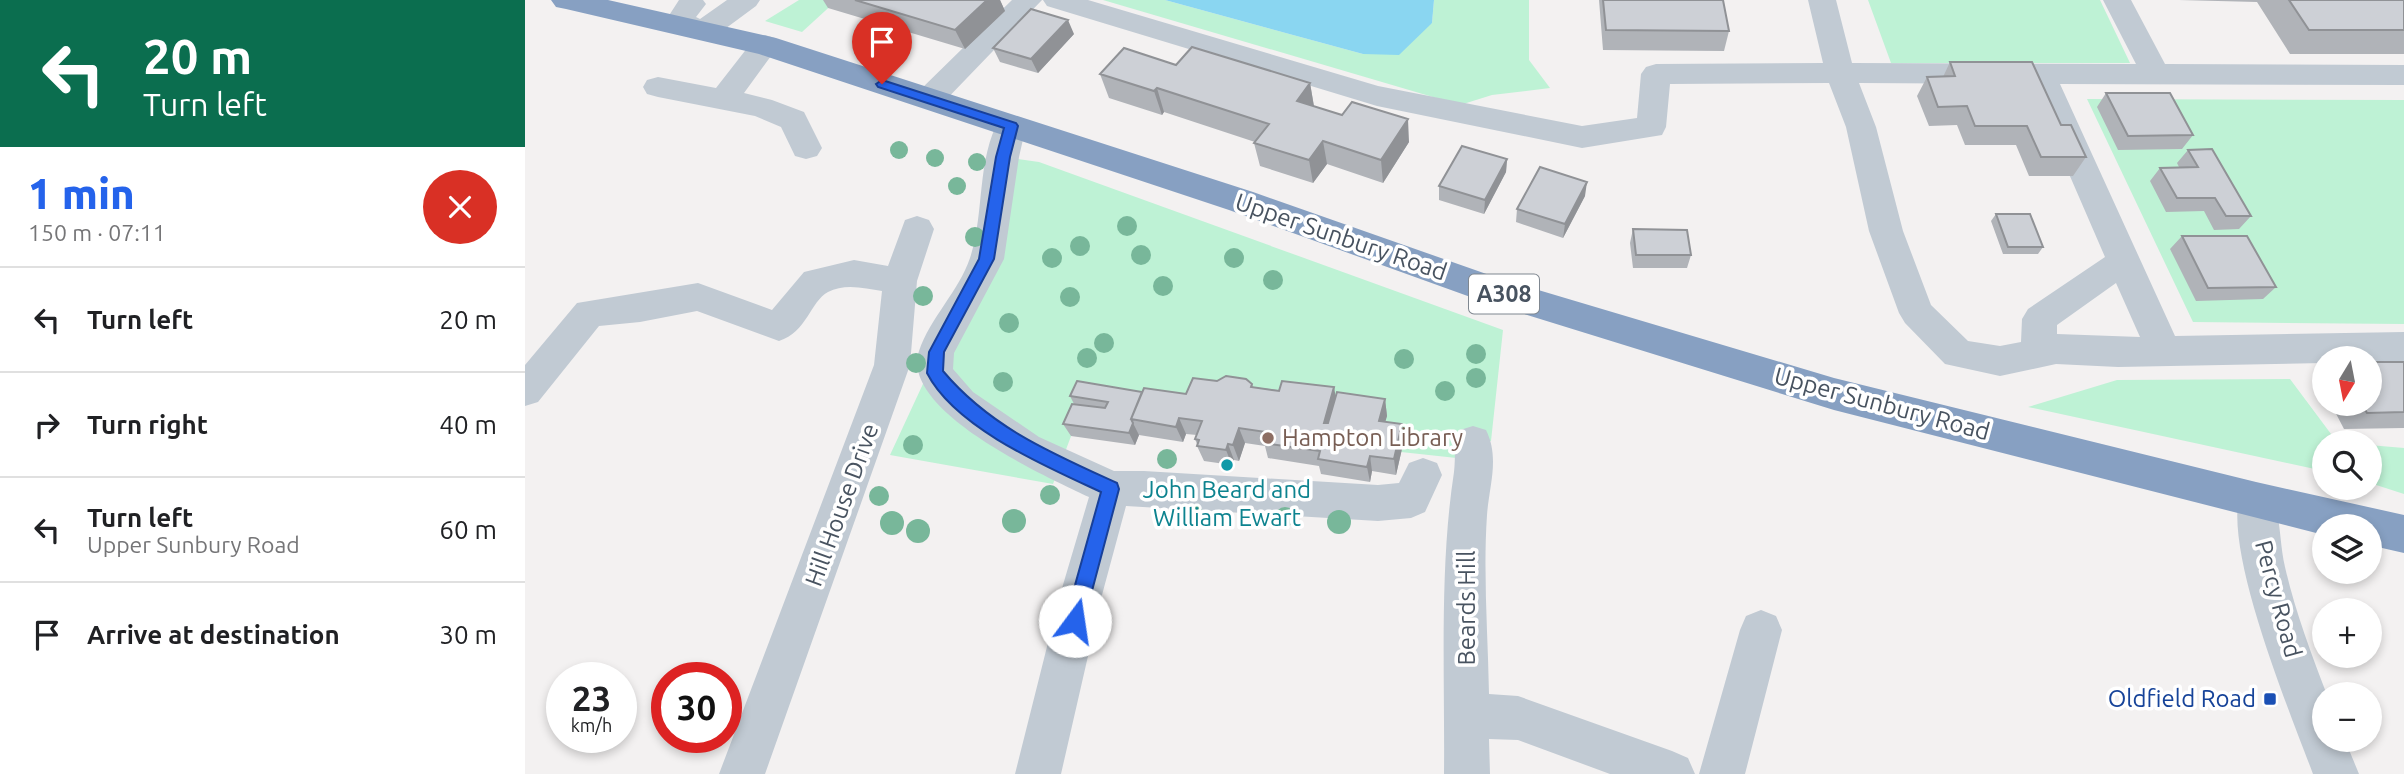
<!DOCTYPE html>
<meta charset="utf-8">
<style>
body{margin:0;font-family:Ubuntu,sans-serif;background:#f6f6f6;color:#202124;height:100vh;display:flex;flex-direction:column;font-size:26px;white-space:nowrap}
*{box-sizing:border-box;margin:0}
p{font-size:23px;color:#757577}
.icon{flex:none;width:38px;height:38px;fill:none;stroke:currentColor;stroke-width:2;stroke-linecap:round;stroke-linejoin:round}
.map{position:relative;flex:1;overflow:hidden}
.details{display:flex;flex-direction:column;background:#fff;width:525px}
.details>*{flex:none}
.guide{background:#0b6e4f;color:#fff;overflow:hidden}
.needle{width:46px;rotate:190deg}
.fabs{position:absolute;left:1787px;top:346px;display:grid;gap:14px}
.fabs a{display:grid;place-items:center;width:70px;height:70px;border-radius:50%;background:#fff;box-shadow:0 4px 10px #0003;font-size:35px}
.speed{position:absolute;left:21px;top:662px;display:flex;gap:14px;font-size:35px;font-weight:700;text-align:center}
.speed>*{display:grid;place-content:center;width:91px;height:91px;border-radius:50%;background:#fff;box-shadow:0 4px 10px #0003;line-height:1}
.speed small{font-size:18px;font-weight:400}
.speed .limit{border:10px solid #d22;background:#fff;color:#111}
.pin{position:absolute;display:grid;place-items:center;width:60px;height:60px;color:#fff;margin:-72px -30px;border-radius:50% 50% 50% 0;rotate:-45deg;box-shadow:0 0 7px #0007}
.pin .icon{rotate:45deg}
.me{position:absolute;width:77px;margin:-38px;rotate:14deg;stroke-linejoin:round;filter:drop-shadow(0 0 5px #0008)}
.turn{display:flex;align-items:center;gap:24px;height:147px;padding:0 28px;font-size:32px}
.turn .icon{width:91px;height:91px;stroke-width:2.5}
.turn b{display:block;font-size:49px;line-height:60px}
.round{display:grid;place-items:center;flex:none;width:74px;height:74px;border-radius:37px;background:#f6f6f6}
.summary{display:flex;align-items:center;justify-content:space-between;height:119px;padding:0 28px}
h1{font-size:42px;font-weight:800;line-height:52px;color:#2563eb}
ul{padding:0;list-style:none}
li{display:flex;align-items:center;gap:21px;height:105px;padding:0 28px;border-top:2px solid #e0e0e0}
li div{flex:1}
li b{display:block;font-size:26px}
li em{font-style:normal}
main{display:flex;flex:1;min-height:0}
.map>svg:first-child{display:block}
.green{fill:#bef2d5}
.water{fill:#8ad6f1}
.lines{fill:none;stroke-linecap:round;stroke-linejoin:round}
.minor{fill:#c1cad3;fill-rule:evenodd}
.highway{fill:#87a0c2;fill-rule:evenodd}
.tree{fill:#78b79a}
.wall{fill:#b0b3b8}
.shaded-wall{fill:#909296}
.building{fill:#cdd0d6;stroke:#909296;stroke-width:2}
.route{fill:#2563eb;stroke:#184099;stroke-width:2}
.education-dot{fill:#8d6e63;stroke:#fff;stroke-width:2.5}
.culture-dot{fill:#0f9aa8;stroke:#fff;stroke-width:2.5}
.transit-dot{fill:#1a4fb4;stroke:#fff;stroke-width:2.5}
.labels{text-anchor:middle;stroke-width:7;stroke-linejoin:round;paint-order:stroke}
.shield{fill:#fff;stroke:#7f8790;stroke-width:2}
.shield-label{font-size:23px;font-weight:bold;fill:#485360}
.street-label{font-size:24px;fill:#485360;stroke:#fff}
.education-label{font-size:24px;fill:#785e54;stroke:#fff;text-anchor:start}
.culture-label{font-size:24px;fill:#0d838f;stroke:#fff}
.transit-label{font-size:24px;fill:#164399;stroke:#fff;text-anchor:end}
</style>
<main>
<section class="details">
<div class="guide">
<div class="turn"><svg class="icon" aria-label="left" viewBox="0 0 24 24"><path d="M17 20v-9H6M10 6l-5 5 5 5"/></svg><div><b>20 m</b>Turn left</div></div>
</div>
<div class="summary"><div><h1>1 min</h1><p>150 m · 07:11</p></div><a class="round" style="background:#d93025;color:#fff"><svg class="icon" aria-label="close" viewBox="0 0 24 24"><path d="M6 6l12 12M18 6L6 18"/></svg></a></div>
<ul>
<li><svg class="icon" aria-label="left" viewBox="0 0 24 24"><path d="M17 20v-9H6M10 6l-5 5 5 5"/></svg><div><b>Turn left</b></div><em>20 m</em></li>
<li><svg class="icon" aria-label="right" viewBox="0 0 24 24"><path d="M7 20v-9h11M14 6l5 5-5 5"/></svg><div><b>Turn right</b></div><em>40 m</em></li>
<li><svg class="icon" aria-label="left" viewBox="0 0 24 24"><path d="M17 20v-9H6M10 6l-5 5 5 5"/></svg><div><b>Turn left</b><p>Upper Sunbury Road</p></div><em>60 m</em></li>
<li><svg class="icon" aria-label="arrive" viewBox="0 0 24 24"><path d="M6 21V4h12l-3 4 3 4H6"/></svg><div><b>Arrive at destination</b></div><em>30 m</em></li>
</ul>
</section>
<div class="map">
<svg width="1879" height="774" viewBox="0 0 1879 774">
<rect width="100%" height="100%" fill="#f3f1f1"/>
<path class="green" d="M 274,0 L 312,0 L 277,32 L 240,21 Z
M 578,0 L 640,0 L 838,54 L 907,23 L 909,0 L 1004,0 L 1004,60 L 1025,88 L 967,95 L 935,105 Z
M 1343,0 L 1575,0 L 1605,63 L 1366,63 Z
M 1562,99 L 1879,100 L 1879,324 L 1668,322 Z
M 478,157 L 514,162 L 978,330 L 966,441 L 949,442 L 950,460 L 876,452 L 879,440 L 856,437 L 861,416 L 554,415 L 528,484 L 365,455 L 429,317 Z
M 1765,379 L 1812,442 L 1824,443 L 1799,443 L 1799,471 L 1503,407 L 1592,380 Z
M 1844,445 L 1879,448 L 1879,494 L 1845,483 Z"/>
<path class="water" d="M 640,0 L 909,0 L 907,23 L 874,55 L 838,54 Z"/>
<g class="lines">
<path class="minor" d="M 154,0 L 178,0 L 181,4 L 171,17 L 175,19 L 202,0 L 235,0 L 231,6 L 189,37 L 179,39 L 151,31 L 143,17 Z
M 487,0 L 517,0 L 415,106 L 404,109 L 393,106 L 389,99 L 393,92 Z
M 518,0 L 563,0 L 853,86 L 1057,126 L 1112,118 L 1116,74 L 1121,67 L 1131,64 L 1298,63 L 1283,0 L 1311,0 L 1327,63 L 1611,64 L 1578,0 L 1606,0 L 1640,64 L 1879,65 L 1879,85 L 1535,84 L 1650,336 L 1879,332 L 1879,362 L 1799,359 L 1799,363 L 1593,367 L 1531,364 L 1475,376 L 1420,364 L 1380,323 L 1374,313 L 1344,231 L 1321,127 L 1304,83 L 1145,84 L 1141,127 L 1137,135 L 1057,148 L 852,106 L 522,6 ZM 1334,83 L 1505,84 L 1580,257 L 1503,309 L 1497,319 L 1496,342 L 1475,346 L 1443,341 L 1406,305 L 1378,231 L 1351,127 ZM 1591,283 L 1615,337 L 1532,334 L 1532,325 Z
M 240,35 L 250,38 L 254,45 L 219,93 L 247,100 L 279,112 L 297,148 L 292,156 L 281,159 L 270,156 L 256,127 L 230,116 L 133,97 L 122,94 L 118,87 L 122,80 L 133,77 L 191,88 L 230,38 Z
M 486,115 L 497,118 L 501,126 L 494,157 L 479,259 L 429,353 L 428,369 L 448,392 L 514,437 L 589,471 L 619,471 L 853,485 L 874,483 L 884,463 L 898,458 L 912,463 L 917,475 L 900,512 L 886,518 L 853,521 L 601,506 L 577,595 L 536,774 L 490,774 L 535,595 L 564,497 C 522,477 374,411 394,351 C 405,318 434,291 445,258 C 460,214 451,160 475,118 Z
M 392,216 L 404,220 L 409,229 L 392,281 L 385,365 L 240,774 L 194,774 L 349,365 L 357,291 C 340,288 319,283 303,292 C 285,302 282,332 254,341 L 172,311 L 115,322 L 74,326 L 13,402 L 0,406 L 0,365 L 52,303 L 173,283 L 247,310 L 279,272 L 329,260 L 363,266 L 380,220 Z
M 948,426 L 961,430 C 975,458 964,486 962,515 C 958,574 963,635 964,694 L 993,696 L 1147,751 L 1163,758 L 1170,774 L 1085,774 L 993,740 L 964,739 L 965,774 L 919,774 C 920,676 914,569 929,472 C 931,457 928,444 935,430 Z
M 1731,483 L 1745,488 C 1756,513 1754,541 1760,567 C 1770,611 1786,653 1802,695 L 1799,695 L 1799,740 L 1820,740 L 1834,774 L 1788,774 C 1767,717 1693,541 1717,488 Z
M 1236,610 L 1251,616 L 1257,630 L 1220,774 L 1174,774 L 1215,630 L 1221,616 Z"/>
<path class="highway" d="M 26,0 L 83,0 L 251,38 L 728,192 L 970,277 L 1309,378 L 1731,482 L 1879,515 L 1879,553 L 1844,545 L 1844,527 L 1799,527 L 1799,535 L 1309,410 L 951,299 L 704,210 L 234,54 L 41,9 L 31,7 Z"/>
</g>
<g class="tree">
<circle cx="374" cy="150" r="9"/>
<circle cx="410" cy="158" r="9"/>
<circle cx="452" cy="162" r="9"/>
<circle cx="432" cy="186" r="9"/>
<circle cx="602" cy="226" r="10"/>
<circle cx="450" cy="237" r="10"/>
<circle cx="555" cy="246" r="10"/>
<circle cx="616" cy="255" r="10"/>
<circle cx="527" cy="258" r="10"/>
<circle cx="709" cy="258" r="10"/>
<circle cx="748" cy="280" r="10"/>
<circle cx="638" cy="286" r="10"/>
<circle cx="398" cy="296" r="10"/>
<circle cx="545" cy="297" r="10"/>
<circle cx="484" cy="323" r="10"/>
<circle cx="579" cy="343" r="10"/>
<circle cx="951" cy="354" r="10"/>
<circle cx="562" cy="358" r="10"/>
<circle cx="879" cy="359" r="10"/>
<circle cx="391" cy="363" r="10"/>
<circle cx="951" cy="378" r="10"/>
<circle cx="478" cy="382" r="10"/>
<circle cx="920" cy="391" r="10"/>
<circle cx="388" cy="445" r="10"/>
<circle cx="642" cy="459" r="10"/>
<circle cx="525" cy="495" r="10"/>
<circle cx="354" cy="496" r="10"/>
<circle cx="668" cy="514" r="10"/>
<circle cx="760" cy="517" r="10"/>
<circle cx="489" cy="521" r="12"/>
<circle cx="814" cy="522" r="12"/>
<circle cx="367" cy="523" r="12"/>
<circle cx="393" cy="531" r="12"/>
</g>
<path class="wall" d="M 298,0 L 475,0 L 480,11 L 440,49 L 303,8 Z
M 1074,0 L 1198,0 L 1204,31 L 1199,51 L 1078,50 Z
M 1654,0 L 1879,0 L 1879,54 L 1765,54 L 1732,2 Z
M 549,34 L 513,73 L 475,62 L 468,48 Z
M 1425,62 L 1536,125 L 1561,157 L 1548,176 L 1504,176 L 1491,145 L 1440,145 L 1432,125 L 1404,126 L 1392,96 L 1402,77 L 1418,77 Z
M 651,65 L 785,83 L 789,106 L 884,142 L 858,183 L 802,164 L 788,183 L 735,166 L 729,143 L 730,142 L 639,112 L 637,115 L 584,98 L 575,74 Z
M 1581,93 L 1668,135 L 1657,149 L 1593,150 L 1572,107 Z
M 1663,150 L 1726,216 L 1714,229 L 1689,230 L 1679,211 L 1641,212 L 1625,181 L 1635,168 L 1654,167 L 1652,163 Z
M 982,159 L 981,172 L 959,214 L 914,200 L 914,186 Z
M 1060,196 L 1038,238 L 991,222 L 992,209 Z
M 1471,214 L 1518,247 L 1513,254 L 1478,254 L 1466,221 Z
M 1108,229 L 1166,255 L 1162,268 L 1108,268 L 1105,243 Z
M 1657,236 L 1751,287 L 1738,299 L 1671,301 L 1645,249 Z
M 1879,362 L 1879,428 L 1819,429 L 1806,404 L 1844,404 Z
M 1799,374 L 1799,392 L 1792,380 Z
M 692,381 L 727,384 L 728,387 L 810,397 L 860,399 L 862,416 L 860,421 L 879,440 L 871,475 L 847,471 L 845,482 L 796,474 L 794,466 L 743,458 L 740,446 L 720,443 L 714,461 L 709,460 L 707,465 L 679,461 L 672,446 L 672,444 L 670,439 L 672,435 L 661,434 L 658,442 L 614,435 L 610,445 L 546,436 L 538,424 L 549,404 L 545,396 L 617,392 L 661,394 Z"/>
<path class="shaded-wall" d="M 462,0 L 475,0 L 480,11 L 440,49 L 430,30 Z
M 543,20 L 549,34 L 513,73 L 506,59 Z
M 785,83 L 789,107 L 772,101 Z
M 632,88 L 639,112 L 637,115 L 629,91 Z
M 883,119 L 884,142 L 858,183 L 856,160 Z
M 798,141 L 802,164 L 788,183 L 784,160 Z
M 982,159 L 981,172 L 959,214 L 960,200 Z
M 1062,182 L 1060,196 L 1038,238 L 1040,224 Z
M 809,387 L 812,404 L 803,438 L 799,423 Z
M 860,399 L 862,416 L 856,437 L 854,421 Z
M 654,418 L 661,434 L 658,442 L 651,427 Z
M 608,423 L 614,435 L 610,445 L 604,433 Z
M 877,424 L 879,440 L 871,475 L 869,459 Z
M 714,428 L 720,443 L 714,461 L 708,445 Z
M 703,444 L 709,460 L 707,465 L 701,450 Z
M 845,456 L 847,471 L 845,482 L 842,467 Z"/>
<path class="building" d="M 330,0 L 462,0 L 430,30 Z
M 1078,0 L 1198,0 L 1204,31 L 1081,30 Z
M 1764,0 L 1879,0 L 1879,30 L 1784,30 Z
M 506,9 L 543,20 L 506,59 L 468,48 Z
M 667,47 L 785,83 L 772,101 L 817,115 L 827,102 L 883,119 L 856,160 L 798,141 L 784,160 L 729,143 L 744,124 L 632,88 L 629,91 L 575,74 L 599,48 L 651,65 Z
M 1425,62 L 1507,62 L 1536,125 L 1546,125 L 1561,157 L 1516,157 L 1502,126 L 1450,126 L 1442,106 L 1413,107 L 1402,77 L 1430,76 Z
M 1581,93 L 1645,93 L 1668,135 L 1603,136 Z
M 937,146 L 982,159 L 960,200 L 914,186 Z
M 1687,149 L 1726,216 L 1701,216 L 1690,198 L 1652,198 L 1635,168 L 1673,167 L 1663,150 Z
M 1015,167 L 1062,182 L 1040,224 L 992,209 Z
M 1471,214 L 1505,214 L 1518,247 L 1483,247 Z
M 1108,229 L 1162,230 L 1166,255 L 1111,255 Z
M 1657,236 L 1722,236 L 1751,287 L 1683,288 Z
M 1844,362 L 1879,362 L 1879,412 L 1842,413 L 1837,404 L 1844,404 Z
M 701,376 L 721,379 L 727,384 L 726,387 L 754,391 L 757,381 L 809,387 L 799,423 L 803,423 L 812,392 L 860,399 L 854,421 L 877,424 L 869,459 L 845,456 L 842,467 L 793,459 L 795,451 L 738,443 L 741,432 L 714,428 L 708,445 L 703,444 L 701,450 L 672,446 L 674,440 L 670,439 L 677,421 L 654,418 L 651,427 L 606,419 L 619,388 L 661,394 L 668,378 L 692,381 Z
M 552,381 L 617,392 L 606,419 L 608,423 L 604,433 L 538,424 L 547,404 L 580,408 L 583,402 L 545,396 Z"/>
<path class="route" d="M 357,80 L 491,123 L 493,126 L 485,157 L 469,259 L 419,352 L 418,371 C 465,427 526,453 592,483 L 594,489 L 559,621 L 556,627 L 550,630 L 543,627 L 540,621 L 576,492 C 522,467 430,428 402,373 L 404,352 L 454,259 L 471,157 L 479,128 L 353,87 L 351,84 Z"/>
<circle class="education-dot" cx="743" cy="438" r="7"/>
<circle class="culture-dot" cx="702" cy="465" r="7"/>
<rect class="transit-dot" x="1738" y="692" width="14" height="14" rx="3.5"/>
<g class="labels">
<rect class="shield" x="944" y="274.5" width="70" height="39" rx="5"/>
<g class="shield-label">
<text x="979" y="302">A308</text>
</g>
<g class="street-label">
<text transform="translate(816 237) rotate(19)" y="8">Upper Sunbury Road</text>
<text transform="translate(1357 404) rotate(15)" y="8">Upper Sunbury Road</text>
<text transform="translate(317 505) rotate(-70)" y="8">Hill House Drive</text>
<text transform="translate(1753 599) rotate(75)" y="8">Percy Road</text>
<text transform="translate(942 608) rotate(-90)" y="8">Beards Hill</text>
</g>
<g class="education-label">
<text x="757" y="446">Hampton Library</text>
</g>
<g class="culture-label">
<text x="702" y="498">John Beard and<tspan x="702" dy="28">William Ewart</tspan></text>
</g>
<g class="transit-label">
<text x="1731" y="707">Oldfield Road</text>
</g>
</g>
</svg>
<div class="fabs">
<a><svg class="needle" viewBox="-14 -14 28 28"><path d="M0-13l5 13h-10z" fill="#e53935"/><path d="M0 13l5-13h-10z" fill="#757577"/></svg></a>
<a><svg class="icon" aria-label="search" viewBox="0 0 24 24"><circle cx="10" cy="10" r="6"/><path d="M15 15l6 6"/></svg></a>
<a><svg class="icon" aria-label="layers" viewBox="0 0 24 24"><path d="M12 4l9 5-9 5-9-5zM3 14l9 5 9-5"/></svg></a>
<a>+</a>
<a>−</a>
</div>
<div class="speed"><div>23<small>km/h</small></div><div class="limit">30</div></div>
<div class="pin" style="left:357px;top:84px;background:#d93025"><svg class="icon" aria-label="arrive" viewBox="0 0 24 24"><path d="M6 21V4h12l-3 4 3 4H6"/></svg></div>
<svg class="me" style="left:550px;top:621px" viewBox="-20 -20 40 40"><circle r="19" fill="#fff"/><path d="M0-13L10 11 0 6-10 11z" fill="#2563eb"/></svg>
</div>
</main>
